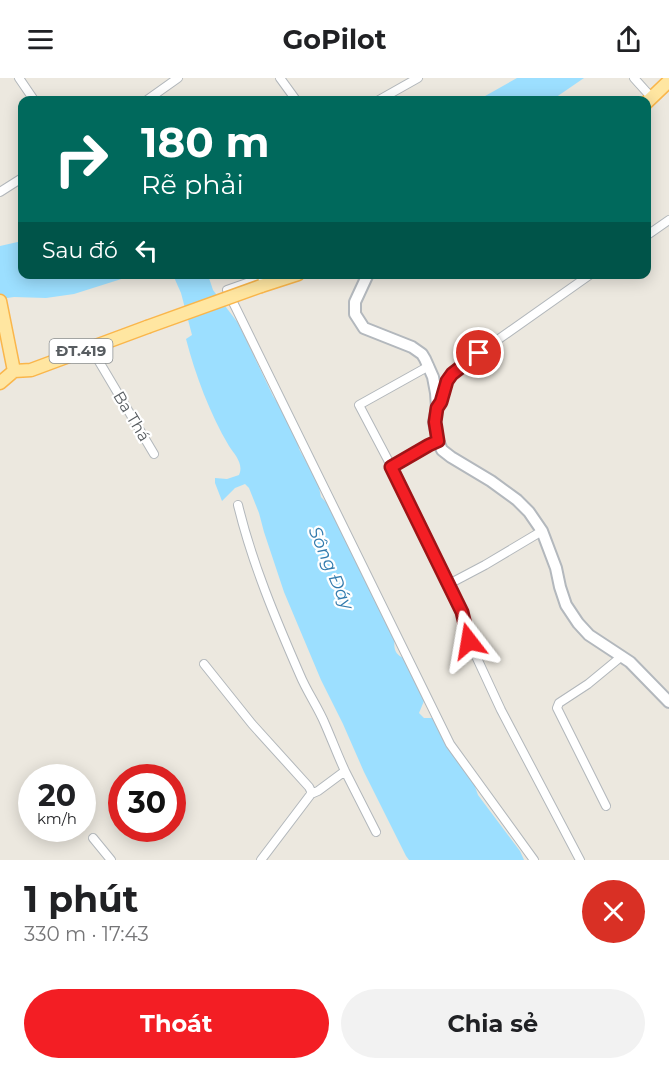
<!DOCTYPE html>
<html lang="vi">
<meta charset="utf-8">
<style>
body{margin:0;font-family:Montserrat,sans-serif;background:#f2f2f2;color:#202124;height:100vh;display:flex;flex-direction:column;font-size:22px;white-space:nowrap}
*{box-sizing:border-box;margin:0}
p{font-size:20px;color:#757577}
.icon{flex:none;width:33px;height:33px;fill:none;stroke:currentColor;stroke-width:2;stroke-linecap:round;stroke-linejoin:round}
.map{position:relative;height:782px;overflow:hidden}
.drawer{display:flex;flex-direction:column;background:#fff;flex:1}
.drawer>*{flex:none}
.guide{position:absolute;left:18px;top:18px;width:633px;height:183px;border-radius:12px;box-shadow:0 3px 15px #0003;background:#00695c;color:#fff;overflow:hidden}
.speed{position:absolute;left:18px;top:686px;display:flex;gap:12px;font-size:30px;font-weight:700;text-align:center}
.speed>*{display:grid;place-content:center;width:78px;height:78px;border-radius:50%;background:#fff;box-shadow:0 3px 15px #0003;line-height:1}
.speed small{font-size:15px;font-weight:400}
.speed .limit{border:9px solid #d22;background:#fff;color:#111}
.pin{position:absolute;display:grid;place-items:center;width:51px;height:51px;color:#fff;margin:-26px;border:3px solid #fff;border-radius:50%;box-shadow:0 2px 6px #0007}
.me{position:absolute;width:66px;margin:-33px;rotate:346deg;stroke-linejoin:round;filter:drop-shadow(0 0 4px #0008)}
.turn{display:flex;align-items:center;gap:21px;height:126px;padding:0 24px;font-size:27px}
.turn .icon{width:78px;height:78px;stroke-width:2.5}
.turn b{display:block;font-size:42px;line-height:51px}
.then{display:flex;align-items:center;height:57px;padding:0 24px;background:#0003;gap:12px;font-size:22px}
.round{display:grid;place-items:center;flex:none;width:63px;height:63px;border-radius:32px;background:#f2f2f2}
.headline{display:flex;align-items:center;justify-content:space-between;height:102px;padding:0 24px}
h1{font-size:36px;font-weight:700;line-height:45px}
.button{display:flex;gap:12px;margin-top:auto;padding:12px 24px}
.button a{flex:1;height:69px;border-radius:36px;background:#f31e24;color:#fff;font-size:24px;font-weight:700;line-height:69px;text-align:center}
.button a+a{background:#f2f2f2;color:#202124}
header{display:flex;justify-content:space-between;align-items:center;height:78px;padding:0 24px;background:#fff;font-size:27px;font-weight:700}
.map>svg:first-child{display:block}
.water{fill:#9cdfff}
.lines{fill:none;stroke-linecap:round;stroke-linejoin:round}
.street-casing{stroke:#b2b7bb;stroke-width:10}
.secondary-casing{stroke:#b3b8bd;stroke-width:14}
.primary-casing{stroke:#fab64b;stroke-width:15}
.street{stroke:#fff;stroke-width:8}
.secondary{stroke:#fff;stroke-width:10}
.primary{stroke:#ffe6a1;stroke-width:12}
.primary-bridge-casing{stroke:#fab64b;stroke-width:15;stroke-linecap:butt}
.primary-bridge{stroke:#ffe6a1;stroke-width:12}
.route-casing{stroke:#9e1417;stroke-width:15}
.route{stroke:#f31e24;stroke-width:10}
.labels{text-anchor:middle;stroke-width:4.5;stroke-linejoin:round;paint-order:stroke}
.shield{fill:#fff;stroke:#8a8e90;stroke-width:1.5}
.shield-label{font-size:15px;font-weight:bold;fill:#585d61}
.street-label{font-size:16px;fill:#585d61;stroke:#fff}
.water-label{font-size:18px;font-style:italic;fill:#327bad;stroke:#fff}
</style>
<header><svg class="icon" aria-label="menu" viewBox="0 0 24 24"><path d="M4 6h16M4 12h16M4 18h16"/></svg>GoPilot<svg class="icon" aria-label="share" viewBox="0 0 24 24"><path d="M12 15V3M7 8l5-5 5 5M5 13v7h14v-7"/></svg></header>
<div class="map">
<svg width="669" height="782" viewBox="0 0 669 782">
<rect width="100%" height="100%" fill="#ece8df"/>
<path class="water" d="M 517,0 L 584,0 L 552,22 L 478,22 Z
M 22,163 L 22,196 L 134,197 L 74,216 L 46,220 L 14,219 L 0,221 L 0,168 Z
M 173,197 L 208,197 L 213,212 L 238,245 L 273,318 L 297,355 L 299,371 L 318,405 L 321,419 L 331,429 L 394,557 C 395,568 392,574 403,580 L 425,617 L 424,623 L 419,635 L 424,640 L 435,640 L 473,703 L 478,717 L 520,773 L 524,782 L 409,782 L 406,778 L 364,694 L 343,646 L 321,602 L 284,514 L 264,454 L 259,435 L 249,410 L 245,406 L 235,410 L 222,423 L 215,405 L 215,400 L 227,401 L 239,397 C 244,386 235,377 229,368 C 210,336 195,296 186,261 L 192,257 L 181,215 Z"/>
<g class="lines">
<defs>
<path id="street" d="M 19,0 L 34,22
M 280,0 L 296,22
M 634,0 L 652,20
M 147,22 L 178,0
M 379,22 L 418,0
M 0,114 L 22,100
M 646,158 L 669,142
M 272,196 L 227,212 L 450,666 L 534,782
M 91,270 L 154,376
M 429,288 L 359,327 L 388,382 L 449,506 L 462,534 L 469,563 L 501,632 L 580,782
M 439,327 L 444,309 L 452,296 L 479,275 L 591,196
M 391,389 L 429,367 L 438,363
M 238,427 C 252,485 276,542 300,597 C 307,614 318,629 325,646 C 332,662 338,678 345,693 L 318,713 L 311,716 L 261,782
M 449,506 L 485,487 L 542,453
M 204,586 L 252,646 L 309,709 L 311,713 L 311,716
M 345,693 L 376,754
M 606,728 L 557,630 L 559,625 L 588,606 L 622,578
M 93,760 L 111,782"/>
<path id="secondary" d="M 368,196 L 355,224 L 355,236 L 364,250 L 412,269 L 422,276 L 425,281 L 433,299 L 436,315 L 437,330 L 434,344 L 438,363 L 442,372 L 451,379 L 491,403 L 517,422 L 529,434 L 542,453 L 556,490 L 560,509 L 566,527 L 578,545 L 589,557 L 630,584 L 669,624"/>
<path id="primary" d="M 646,25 L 669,3
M 261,208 L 298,196
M 0,223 L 14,293
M 14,293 L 31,292 L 147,249
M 0,305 L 14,293"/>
</defs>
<use href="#street" class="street-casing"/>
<use href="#secondary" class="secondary-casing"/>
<use href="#primary" class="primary-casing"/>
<use href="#street" class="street"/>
<use href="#secondary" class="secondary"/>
<use href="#primary" class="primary"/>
<defs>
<path id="primary-bridge" d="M 147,249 L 261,208"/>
</defs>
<use href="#primary-bridge" class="primary-bridge-casing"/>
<use href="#primary-bridge" class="primary-bridge"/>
</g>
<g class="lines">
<defs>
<path id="route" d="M 469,563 L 462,534 L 391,389 L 429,367 L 438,363 L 435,344 L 437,330 L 441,324 L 447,303 L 452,296 L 479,275"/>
</defs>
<use href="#route" class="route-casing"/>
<use href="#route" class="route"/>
</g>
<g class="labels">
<rect class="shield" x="49.5" y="261" width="63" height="24" rx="4.5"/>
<g class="shield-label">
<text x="81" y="278">ĐT.419</text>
</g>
<g class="street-label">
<text transform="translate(132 338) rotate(59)" y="6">Ba Thá</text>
</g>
<g class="water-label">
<text transform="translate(331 490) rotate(67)" y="6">Sông Đáy</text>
</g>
</g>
</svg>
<div class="speed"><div>20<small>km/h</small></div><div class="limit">30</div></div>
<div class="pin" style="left:479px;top:275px;background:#d93025"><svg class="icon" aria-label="arrive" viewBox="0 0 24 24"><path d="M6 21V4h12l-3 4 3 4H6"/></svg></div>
<svg class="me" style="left:469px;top:563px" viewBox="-20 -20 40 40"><path d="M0-17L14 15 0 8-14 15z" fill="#f31e24" stroke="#fff" stroke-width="4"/></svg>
<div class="guide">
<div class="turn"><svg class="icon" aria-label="right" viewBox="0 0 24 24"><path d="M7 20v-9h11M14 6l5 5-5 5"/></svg><div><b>180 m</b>Rẽ phải</div></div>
<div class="then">Sau đó<svg class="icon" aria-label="left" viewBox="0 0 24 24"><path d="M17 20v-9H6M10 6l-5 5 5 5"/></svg></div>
</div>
</div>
<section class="drawer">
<div class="headline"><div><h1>1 phút</h1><p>330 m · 17:43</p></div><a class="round" style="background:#d93025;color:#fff"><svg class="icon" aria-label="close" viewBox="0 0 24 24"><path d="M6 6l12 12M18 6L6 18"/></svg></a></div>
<div class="button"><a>Thoát</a><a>Chia sẻ</a></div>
</section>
